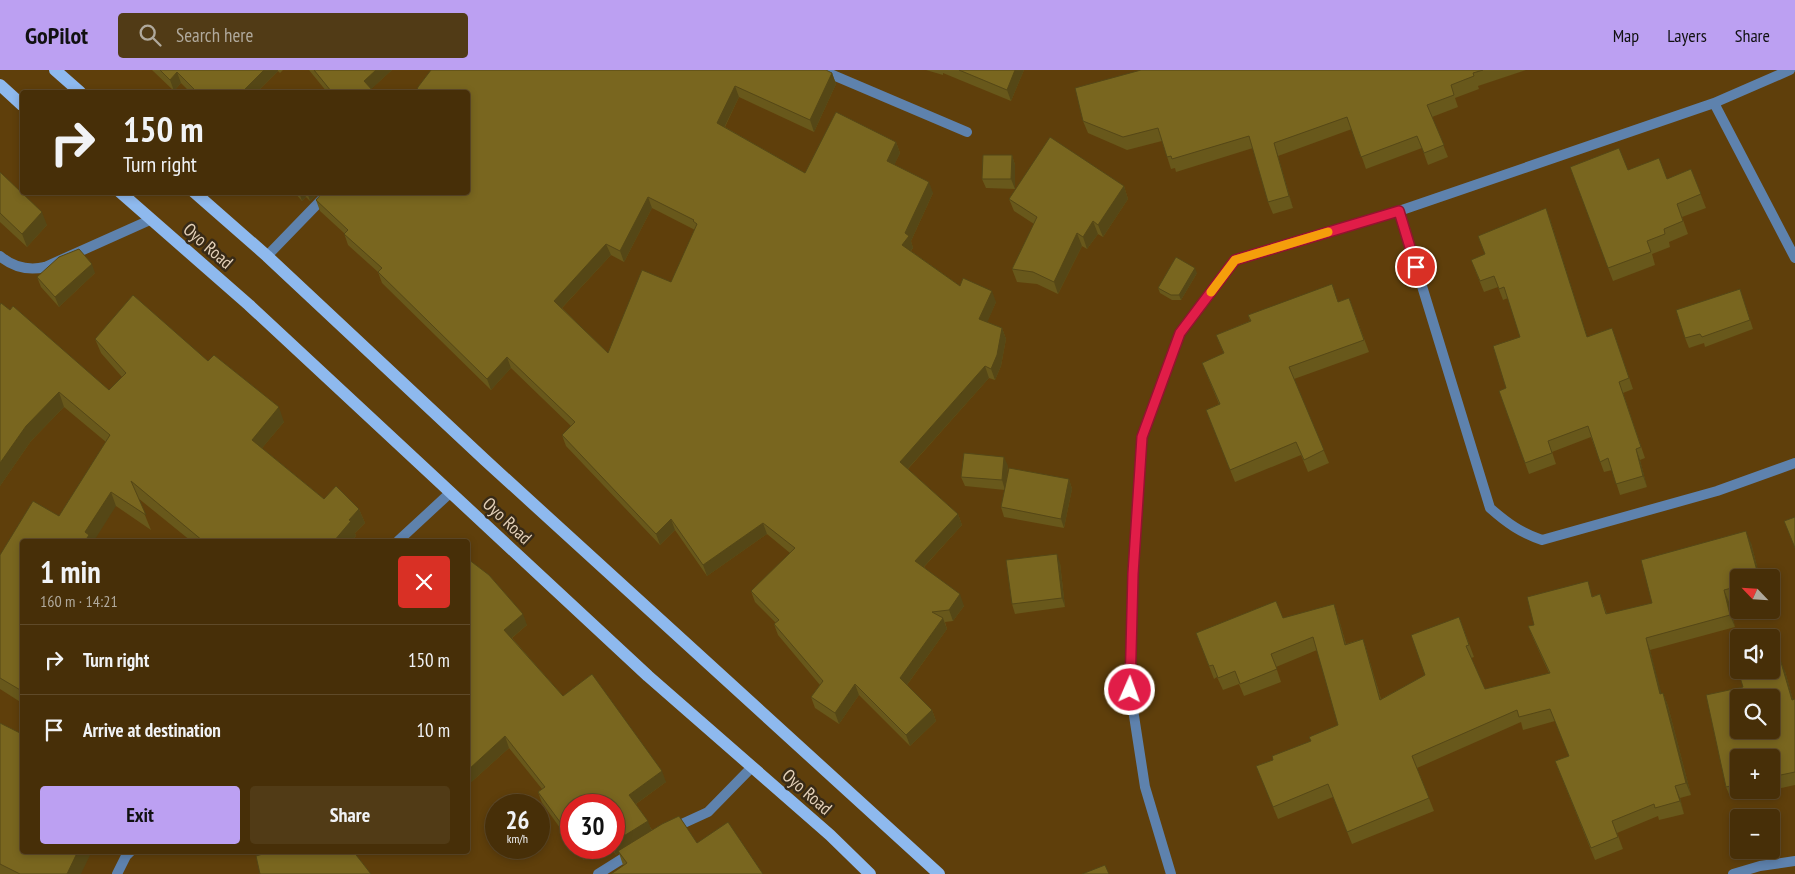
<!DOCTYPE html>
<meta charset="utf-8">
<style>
body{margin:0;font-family:"PT Sans Narrow",sans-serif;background:#513b16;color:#f1f3f6;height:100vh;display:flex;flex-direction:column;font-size:19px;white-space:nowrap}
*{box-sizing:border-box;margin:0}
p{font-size:16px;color:#b0a99c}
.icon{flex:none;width:28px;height:28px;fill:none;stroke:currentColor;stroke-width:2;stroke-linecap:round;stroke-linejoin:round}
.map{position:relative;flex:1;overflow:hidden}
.panel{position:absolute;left:20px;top:469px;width:450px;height:315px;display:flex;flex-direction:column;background:#472f08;border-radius:5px;box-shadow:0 2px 8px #0003,0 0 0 1px #5f4a29}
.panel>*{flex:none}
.hud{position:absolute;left:20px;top:20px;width:450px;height:105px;border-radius:5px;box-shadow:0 2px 8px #0003,0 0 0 1px #5f4a29;background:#472f08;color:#f1f3f6;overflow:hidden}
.needle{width:32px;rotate:295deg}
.buttons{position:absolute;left:1730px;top:499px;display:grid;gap:10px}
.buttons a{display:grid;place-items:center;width:50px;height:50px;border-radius:5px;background:#472f08;box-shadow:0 2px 8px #0003,0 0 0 1px #5f4a29;font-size:25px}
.speed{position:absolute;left:485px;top:724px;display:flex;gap:10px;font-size:25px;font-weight:700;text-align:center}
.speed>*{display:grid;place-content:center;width:65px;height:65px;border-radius:50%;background:#472f08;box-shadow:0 2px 8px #0003,0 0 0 1px #5f4a29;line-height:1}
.speed small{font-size:12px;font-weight:400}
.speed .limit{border:8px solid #d22;background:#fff;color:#111}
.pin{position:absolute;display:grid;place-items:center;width:42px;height:42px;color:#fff;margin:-21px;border:2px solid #fff;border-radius:50%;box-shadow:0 1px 5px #0007}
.me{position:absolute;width:55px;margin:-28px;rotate:2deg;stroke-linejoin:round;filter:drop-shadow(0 0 4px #0008)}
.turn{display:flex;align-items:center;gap:18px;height:105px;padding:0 20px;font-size:22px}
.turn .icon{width:65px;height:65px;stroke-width:2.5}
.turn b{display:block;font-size:35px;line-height:42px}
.round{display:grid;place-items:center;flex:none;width:52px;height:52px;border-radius:5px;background:#513b16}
.overview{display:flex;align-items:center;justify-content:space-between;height:85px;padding:0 20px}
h1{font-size:30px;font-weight:700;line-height:38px}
.action{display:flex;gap:10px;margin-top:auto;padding:10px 20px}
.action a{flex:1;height:58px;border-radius:5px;background:#bca0f2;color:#111;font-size:20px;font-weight:700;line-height:58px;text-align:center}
.action a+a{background:#513b16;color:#f1f3f6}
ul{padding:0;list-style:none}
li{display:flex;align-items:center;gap:15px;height:70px;padding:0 20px;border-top:1px solid #5f4a29}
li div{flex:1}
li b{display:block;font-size:19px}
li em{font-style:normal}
header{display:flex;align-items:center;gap:30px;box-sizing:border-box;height:70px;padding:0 25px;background:#bca0f2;color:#111}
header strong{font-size:24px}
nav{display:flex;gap:28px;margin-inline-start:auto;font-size:18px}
.search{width:350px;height:45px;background:#513b16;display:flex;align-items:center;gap:12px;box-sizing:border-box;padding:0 18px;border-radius:5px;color:#b0a99c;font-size:19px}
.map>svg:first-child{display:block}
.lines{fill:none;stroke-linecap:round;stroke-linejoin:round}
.service{stroke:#5e82ad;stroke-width:10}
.minor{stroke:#5e82ad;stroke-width:10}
.primary{stroke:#8eb9ee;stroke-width:12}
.wall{fill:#68581b;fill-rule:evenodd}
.shaded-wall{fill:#554716}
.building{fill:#79661f;stroke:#554716;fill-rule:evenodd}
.route-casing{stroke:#92132f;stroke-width:12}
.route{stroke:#e11d48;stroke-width:9}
.slow{stroke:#f59e0b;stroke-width:9}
.labels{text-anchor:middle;stroke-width:5;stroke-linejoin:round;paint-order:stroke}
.street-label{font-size:18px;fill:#e3d0b8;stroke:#382a16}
</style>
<header>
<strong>GoPilot</strong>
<div class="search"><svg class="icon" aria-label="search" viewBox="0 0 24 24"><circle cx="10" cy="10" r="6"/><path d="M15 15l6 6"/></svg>Search here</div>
<nav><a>Map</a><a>Layers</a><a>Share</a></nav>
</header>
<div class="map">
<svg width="1795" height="804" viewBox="0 0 1795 804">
<rect width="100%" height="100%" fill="#5f3f0b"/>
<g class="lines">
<path class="service" d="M 0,186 C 13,197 27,201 45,197 L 150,150
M 673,758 L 708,742 L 752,697
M 598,804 L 633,782"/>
<path class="minor" d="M 821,0 L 967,62
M 1714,33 L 1795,188
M 1399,141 L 1490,438 C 1507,453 1521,463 1542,470 L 1717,421 L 1795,393
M 267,186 L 329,122
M 398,471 L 451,422
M 117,804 L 126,786 L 131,781
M 1171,804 L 1145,717 L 1130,620 L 1133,505 L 1142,367 L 1180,263 L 1235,190 L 1399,141 L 1714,33 L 1790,0
M 1733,804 L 1760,796 L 1795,791"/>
<path class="primary" d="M 55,0 L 80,22
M 0,15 L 22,35
M 120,122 L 249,235 L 648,606 L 830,765 L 870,804
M 194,122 L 267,186 L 485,390 L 939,804"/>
</g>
<path class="wall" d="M 152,0 L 283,0 L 280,3 L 278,1 L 257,22 L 190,22 L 181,13 L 174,21 Z
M 309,0 L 392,0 L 371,19 L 374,22 L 327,22 Z
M 926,0 L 1024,0 L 1011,31 L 943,3 L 943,5 Z
M 1141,0 L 1526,0 L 1478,16 L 1479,19 L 1455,28 L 1458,37 L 1432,47 L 1448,87 L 1428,95 L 1422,78 L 1366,99 L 1352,59 L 1278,86 L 1293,138 L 1273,144 L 1268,132 L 1253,78 L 1176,102 L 1175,98 L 1171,99 L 1162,71 L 1127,80 L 1088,63 L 1083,51 Z
M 832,3 L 836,14 L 814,62 L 739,27 L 725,57 L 805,103 L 896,72 L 900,83 L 894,95 L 933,123 L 911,171 L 913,178 L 911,181 L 960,216 L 996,232 L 987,252 L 1002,258 L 1006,269 L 1001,296 L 995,310 L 989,308 L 908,399 L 958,444 L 962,455 L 924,497 L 964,536 L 953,551 L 945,552 L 947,559 L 907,615 L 932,640 L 936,651 L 910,676 L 859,625 L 839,654 L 815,638 L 811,627 L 820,615 L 778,565 L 774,554 L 776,553 L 755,532 L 751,521 L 790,483 L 767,464 L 707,506 L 675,460 L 660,475 L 566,376 L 562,365 L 571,356 L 511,298 L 491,320 L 382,213 L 378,202 L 348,175 L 344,163 L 320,141 L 316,130 L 468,22 ZM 652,138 L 695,160 L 671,212 L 608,283 L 562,238 L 611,185 L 624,192 Z
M 1012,85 L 1015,95 L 1015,119 L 986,118 L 982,109 Z
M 1570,97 L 1628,100 L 1667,109 L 1691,99 L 1706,138 L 1682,147 L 1688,164 L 1669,172 L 1670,177 L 1652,184 L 1655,195 L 1613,211 Z
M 0,102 L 47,155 L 27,177 L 0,152 Z
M 1124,116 L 1128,129 L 1103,167 L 1098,164 L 1087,179 L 1082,176 L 1058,224 L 1037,214 L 1017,212 L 1012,199 L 1034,154 L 1014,141 L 1009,129 Z
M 294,122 L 319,122 L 310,131 L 306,127 L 302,131 Z
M 1550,149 L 1587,267 L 1612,258 L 1633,319 L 1623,323 L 1645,388 L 1640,390 L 1647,417 L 1620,425 L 1612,400 L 1604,402 L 1591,367 L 1552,382 L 1556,394 L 1529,404 L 1499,321 L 1506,318 L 1520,267 L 1508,228 L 1503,230 L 1498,217 L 1484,222 L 1475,200 L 1485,184 L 1478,166 Z
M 95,203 L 59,237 L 41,217 L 37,207 Z
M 1197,203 L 1181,230 L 1172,230 L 1160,223 L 1158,218 Z
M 1740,219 L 1753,259 L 1705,277 L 1704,273 L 1689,278 L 1685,268 Z
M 1349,228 L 1369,282 L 1294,309 L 1329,393 L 1308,402 L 1301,385 L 1235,412 L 1206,340 L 1219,334 L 1202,293 L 1224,284 L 1216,265 L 1250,251 L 1248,245 L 1338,232 Z
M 0,235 L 109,320 L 122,307 L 101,283 L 95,269 L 208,291 L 284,352 L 262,378 L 324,429 L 359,439 L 365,453 L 355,463 L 356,466 L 351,471 L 191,471 L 138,428 L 151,460 L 116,436 L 22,471 L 22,633 L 0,619 L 0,485 L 59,446 L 106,372 L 64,337 L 31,371 L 0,416 Z
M 1008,396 L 1006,411 L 1069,409 L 1072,419 L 1064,458 L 1004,447 L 1001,437 L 1005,420 L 965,416 L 961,407 Z
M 1751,473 L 1760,508 L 1739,508 L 1739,529 L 1729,532 L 1735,557 L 1650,580 L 1661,624 L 1663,623 L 1668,636 L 1691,725 L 1680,728 L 1684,744 L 1659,750 L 1658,746 L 1617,763 L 1623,779 L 1595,790 L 1555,691 L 1569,686 L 1555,651 L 1523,660 L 1521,652 L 1417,698 L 1434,741 L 1352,774 L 1333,727 L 1278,749 L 1256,696 L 1273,690 L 1311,671 L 1338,655 L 1317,580 L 1276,597 L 1281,612 L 1244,626 L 1239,614 L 1223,620 L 1217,607 L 1214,609 L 1196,563 L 1283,548 L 1338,546 L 1346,574 L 1363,569 L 1367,582 L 1381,629 L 1425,605 L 1459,547 L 1474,587 L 1471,588 L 1485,619 L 1549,603 L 1533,568 L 1528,556 L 1534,555 L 1593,526 L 1600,524 L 1607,544 L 1652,533 Z
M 468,489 L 527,555 L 512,568 L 563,626 L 666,712 L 636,734 L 652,760 L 697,773 L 763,804 L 623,795 L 619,783 L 616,785 L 611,778 L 614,778 L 614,735 L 571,735 L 571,773 L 542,733 L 538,722 L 542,719 L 509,678 L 468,715 Z
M 1060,493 L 1065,537 L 1015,544 L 1012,534 Z
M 1785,601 L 1793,630 L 1795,629 L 1795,715 L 1731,729 L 1726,717 L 1743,617 ZM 1739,688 L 1771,688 L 1771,720 L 1739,720 Z
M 0,653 L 81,804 L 0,804 Z
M 575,778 L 602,778 L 584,790 Z"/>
<path class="shaded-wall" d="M 264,0 L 278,0 L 278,1 L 257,22 L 242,22 Z
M 376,0 L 392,0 L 368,22 L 364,11 Z
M 1015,0 L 1024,0 L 1011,31 L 1007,20 Z
M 177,2 L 181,13 L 174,21 L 170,10 Z
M 832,3 L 836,14 L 814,62 L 810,50 Z
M 735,16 L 739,27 L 721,64 L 717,53 Z
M 896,72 L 900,83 L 891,102 L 887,91 Z
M 1274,73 L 1278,86 L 1293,138 L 1289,126 Z
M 1012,85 L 1015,95 L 1015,119 L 1011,109 Z
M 929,112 L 933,123 L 911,171 L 913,178 L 906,186 L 902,175 L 905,163 Z
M 1124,116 L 1128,129 L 1103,167 L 1098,155 Z
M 299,122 L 304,122 L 306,127 L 302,131 Z
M 307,122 L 319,122 L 310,131 Z
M 648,127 L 652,138 L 624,192 L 620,181 Z
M 1546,138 L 1550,149 L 1591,278 L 1587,267 Z
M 42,142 L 47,155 L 27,177 L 22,164 Z
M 1093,151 L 1098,164 L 1087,179 L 1083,167 Z
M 1077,163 L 1082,176 L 1058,224 L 1054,212 Z
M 606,174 L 611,185 L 558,242 L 554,231 Z
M 92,194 L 95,203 L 59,237 L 55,227 Z
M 1195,198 L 1197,203 L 1181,230 L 1179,225 Z
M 992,221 L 996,232 L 984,260 L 979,249 Z
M 1002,258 L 1006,269 L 1001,296 L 995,310 L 991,299 Z
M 507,287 L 511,298 L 491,320 L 487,309 Z
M 985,296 L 989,308 L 904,403 L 900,392 Z
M 59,322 L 64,337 L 31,371 L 0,416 L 0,393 L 26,356 Z
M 279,337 L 284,352 L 257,384 L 252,370 Z
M 1636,379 L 1640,390 L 1647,417 L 1643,406 Z
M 1004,387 L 1008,396 L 1005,420 L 1002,410 Z
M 1069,409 L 1072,419 L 1064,458 L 1061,449 Z
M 111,422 L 116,436 L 94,471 L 85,471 L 85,462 Z
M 359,439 L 365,453 L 355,463 L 356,466 L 351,471 L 334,471 L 349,450 Z
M 958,444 L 962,455 L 919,502 L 915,491 Z
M 671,449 L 675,460 L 660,475 L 656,464 Z
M 763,453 L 767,464 L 707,506 L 703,495 Z
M 1746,461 L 1751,473 L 1760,508 L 1759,508 Z
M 1057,484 L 1060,493 L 1065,537 L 1062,528 Z
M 1724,520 L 1729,532 L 1735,557 L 1730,545 Z
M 960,524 L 964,536 L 953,551 L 949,540 Z
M 1334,534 L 1338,546 L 1349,587 L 1345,575 Z
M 523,544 L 527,555 L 508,571 L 504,560 Z
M 943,548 L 947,559 L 904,619 L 900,608 Z
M 1646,568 L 1650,580 L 1665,636 L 1660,624 Z
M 1363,569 L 1367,582 L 1384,642 L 1380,630 Z
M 1780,589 L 1785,601 L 1795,637 L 1792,630 Z
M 855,614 L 859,625 L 839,654 L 835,643 Z
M 1663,623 L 1668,636 L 1691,725 L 1686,713 Z
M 932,640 L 936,651 L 910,676 L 906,665 Z
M 505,666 L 509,678 L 468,715 L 468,700 Z
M 662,701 L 666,712 L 633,736 L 629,725 Z
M 1675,716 L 1680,728 L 1684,744 L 1680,731 Z
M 648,751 L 652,762 L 616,785 L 613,778 L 614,772 Z
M 582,778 L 602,778 L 584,790 L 580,779 Z
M 78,781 L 92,781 L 81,804 L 67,804 Z"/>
<path class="building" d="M 160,0 L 264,0 L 242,22 L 197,22 L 177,2 L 170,10 Z
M 314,0 L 376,0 L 364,11 L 374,22 L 330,22 L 331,21 Z
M 431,0 L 826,0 L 832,3 L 810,50 L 735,16 L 717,53 L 805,103 L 836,42 L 896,72 L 887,91 L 929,112 L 905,163 L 909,166 L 902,175 L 960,216 L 963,208 L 992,221 L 979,249 L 1002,258 L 997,285 L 991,299 L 985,296 L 900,392 L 958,444 L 915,491 L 960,524 L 949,540 L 932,542 L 943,548 L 900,608 L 932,640 L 906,665 L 855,614 L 835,643 L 811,627 L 823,611 L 774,554 L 779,550 L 751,521 L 795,478 L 763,453 L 703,495 L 671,449 L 656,464 L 562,365 L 575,352 L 507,287 L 487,309 L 378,202 L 382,198 L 344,164 L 348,160 L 316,130 L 323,122 L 468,122 L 468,22 L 416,22 L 418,17 ZM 648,127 L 694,150 L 693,151 L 697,154 L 671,212 L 642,200 L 608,283 L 554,231 L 606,174 L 620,181 Z
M 959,0 L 1015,0 L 1007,20 Z
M 1141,0 L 1483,0 L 1473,3 L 1474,6 L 1451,15 L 1454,25 L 1427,35 L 1444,75 L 1424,83 L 1417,66 L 1361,87 L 1347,47 L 1274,73 L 1289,126 L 1268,132 L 1249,66 L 1172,89 L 1171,86 L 1167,87 L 1158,58 L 1123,67 L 1083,51 L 1075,18 Z
M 1050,67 L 1124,116 L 1098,155 L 1093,151 L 1083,167 L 1077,163 L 1054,212 L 1033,202 L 1012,199 L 1037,147 L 1009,129 Z
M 1619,78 L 1628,100 L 1659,88 L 1667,109 L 1691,99 L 1701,124 L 1677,134 L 1683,151 L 1664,159 L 1665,164 L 1647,171 L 1651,182 L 1608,198 L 1570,97 Z
M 983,85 L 1012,85 L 1011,109 L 982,109 Z
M 0,102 L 42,142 L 22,164 L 0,143 Z
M 1546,138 L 1587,267 L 1612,258 L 1629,308 L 1619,312 L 1641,377 L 1636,379 L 1643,406 L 1616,414 L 1608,388 L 1600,392 L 1588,356 L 1548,371 L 1552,383 L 1525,393 L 1499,321 L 1506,318 L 1493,276 L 1520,267 L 1504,217 L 1499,219 L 1494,206 L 1480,211 L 1471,190 L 1485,184 L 1478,166 Z
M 79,179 L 92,194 L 55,227 L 37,207 L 59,187 Z
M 1176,187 L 1195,198 L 1179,225 L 1171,225 L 1158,218 Z
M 1332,214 L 1338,232 L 1349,228 L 1364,270 L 1289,297 L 1324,380 L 1304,390 L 1296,372 L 1230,400 L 1206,340 L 1220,334 L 1202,293 L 1224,283 L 1216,265 L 1251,251 L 1248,245 Z
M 1740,219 L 1750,250 L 1702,267 L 1700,264 L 1685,268 L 1676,240 Z
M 133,225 L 208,291 L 214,285 L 279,337 L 252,370 L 324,429 L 336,416 L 359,439 L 349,450 L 351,451 L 334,471 L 203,471 L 131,411 L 146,445 L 111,422 L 85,462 L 89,465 L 85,471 L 22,471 L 22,621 L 0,608 L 0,485 L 33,431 L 59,446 L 110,365 L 59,322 L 26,356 L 0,393 L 0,235 L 1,233 L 10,240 L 13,236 L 109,320 L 126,303 L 95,269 Z
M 964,383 L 1004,387 L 1002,410 L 961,407 Z
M 1009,398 L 1069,409 L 1061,449 L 1001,437 Z
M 1795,447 L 1795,478 L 1784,451 Z
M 1746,461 L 1759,508 L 1739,508 L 1739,516 L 1724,520 L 1730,545 L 1646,568 L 1660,624 L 1663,623 L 1686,713 L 1675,716 L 1680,731 L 1655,738 L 1654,734 L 1612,751 L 1618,767 L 1591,778 L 1555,691 L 1569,686 L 1550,639 L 1519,647 L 1517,640 L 1412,686 L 1429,728 L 1347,762 L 1328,714 L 1273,737 L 1256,696 L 1273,690 L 1272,686 L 1311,671 L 1309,667 L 1338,655 L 1313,567 L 1271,584 L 1277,599 L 1240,614 L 1235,601 L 1218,608 L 1213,595 L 1209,596 L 1196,563 L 1276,531 L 1283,548 L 1334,534 L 1345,575 L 1363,569 L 1380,630 L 1425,605 L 1411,565 L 1459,547 L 1469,575 L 1466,576 L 1485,619 L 1550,603 L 1528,556 L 1534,555 L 1527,527 L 1588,511 L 1592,527 L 1600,524 L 1606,544 L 1652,533 L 1641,490 Z
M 1057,484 L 1062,528 L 1012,534 L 1006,490 Z
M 468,489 L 489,505 L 523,544 L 504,560 L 563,626 L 592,604 L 662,701 L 629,725 L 648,751 L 614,772 L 614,735 L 571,735 L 571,767 L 538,722 L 545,717 L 505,666 L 468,700 Z
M 1780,589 L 1792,630 L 1795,629 L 1795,702 L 1771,707 L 1771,688 L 1739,688 L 1739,714 L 1726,717 L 1706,625 L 1743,617 L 1738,601 L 1741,600 L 1771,600 L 1771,591 ZM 1739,628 L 1771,628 L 1771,660 L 1739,660 Z
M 0,653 L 22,664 L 22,781 L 78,781 L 67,804 L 20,804 L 0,794 Z
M 679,746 L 697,773 L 728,752 L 763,804 L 611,804 L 627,793 L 618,781 L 662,754 Z
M 273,781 L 353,781 L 371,804 L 260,804 L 256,786 Z
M 1105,795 L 1109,804 L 1082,804 Z"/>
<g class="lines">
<defs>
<path id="route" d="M 1130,620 L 1133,504 L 1142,367 L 1180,263 L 1235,190 L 1399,141 L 1416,197"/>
</defs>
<use href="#route" class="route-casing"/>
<use href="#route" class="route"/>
<path class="slow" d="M 1211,222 L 1235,190 L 1328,162"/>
</g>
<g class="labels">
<g class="street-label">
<text transform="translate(208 176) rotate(41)" y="6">Oyo Road</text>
<text transform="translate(507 451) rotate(43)" y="6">Oyo Road</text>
<text transform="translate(807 722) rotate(41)" y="6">Oyo Road</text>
</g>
</g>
</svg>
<div class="buttons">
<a><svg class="needle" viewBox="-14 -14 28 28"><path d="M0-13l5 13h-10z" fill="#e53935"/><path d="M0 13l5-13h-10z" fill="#b0a99c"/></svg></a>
<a><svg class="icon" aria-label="sound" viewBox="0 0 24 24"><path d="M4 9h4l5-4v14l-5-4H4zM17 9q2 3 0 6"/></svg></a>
<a><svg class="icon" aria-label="search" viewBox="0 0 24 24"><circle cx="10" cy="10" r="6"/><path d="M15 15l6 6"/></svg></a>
<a>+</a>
<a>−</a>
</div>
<div class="speed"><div>26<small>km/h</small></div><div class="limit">30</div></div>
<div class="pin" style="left:1416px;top:197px;background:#d93025"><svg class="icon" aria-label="arrive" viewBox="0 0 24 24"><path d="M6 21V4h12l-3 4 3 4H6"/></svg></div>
<svg class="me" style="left:1130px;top:620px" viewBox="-20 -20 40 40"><circle r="17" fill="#e11d48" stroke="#fff" stroke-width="3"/><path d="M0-11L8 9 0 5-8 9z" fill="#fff"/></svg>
<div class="hud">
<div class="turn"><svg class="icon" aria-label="right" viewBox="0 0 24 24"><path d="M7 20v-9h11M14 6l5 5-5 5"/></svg><div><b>150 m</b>Turn right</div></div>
</div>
<section class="panel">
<div class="overview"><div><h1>1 min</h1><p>160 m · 14:21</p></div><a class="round" style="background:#d93025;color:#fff"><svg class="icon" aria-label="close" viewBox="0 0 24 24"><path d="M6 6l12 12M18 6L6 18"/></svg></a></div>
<ul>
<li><svg class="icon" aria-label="right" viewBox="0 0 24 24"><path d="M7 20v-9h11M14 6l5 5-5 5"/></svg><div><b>Turn right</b></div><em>150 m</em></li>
<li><svg class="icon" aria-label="arrive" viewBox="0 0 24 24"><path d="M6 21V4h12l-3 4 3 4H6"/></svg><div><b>Arrive at destination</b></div><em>10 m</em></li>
</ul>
<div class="action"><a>Exit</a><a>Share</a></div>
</section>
</div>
